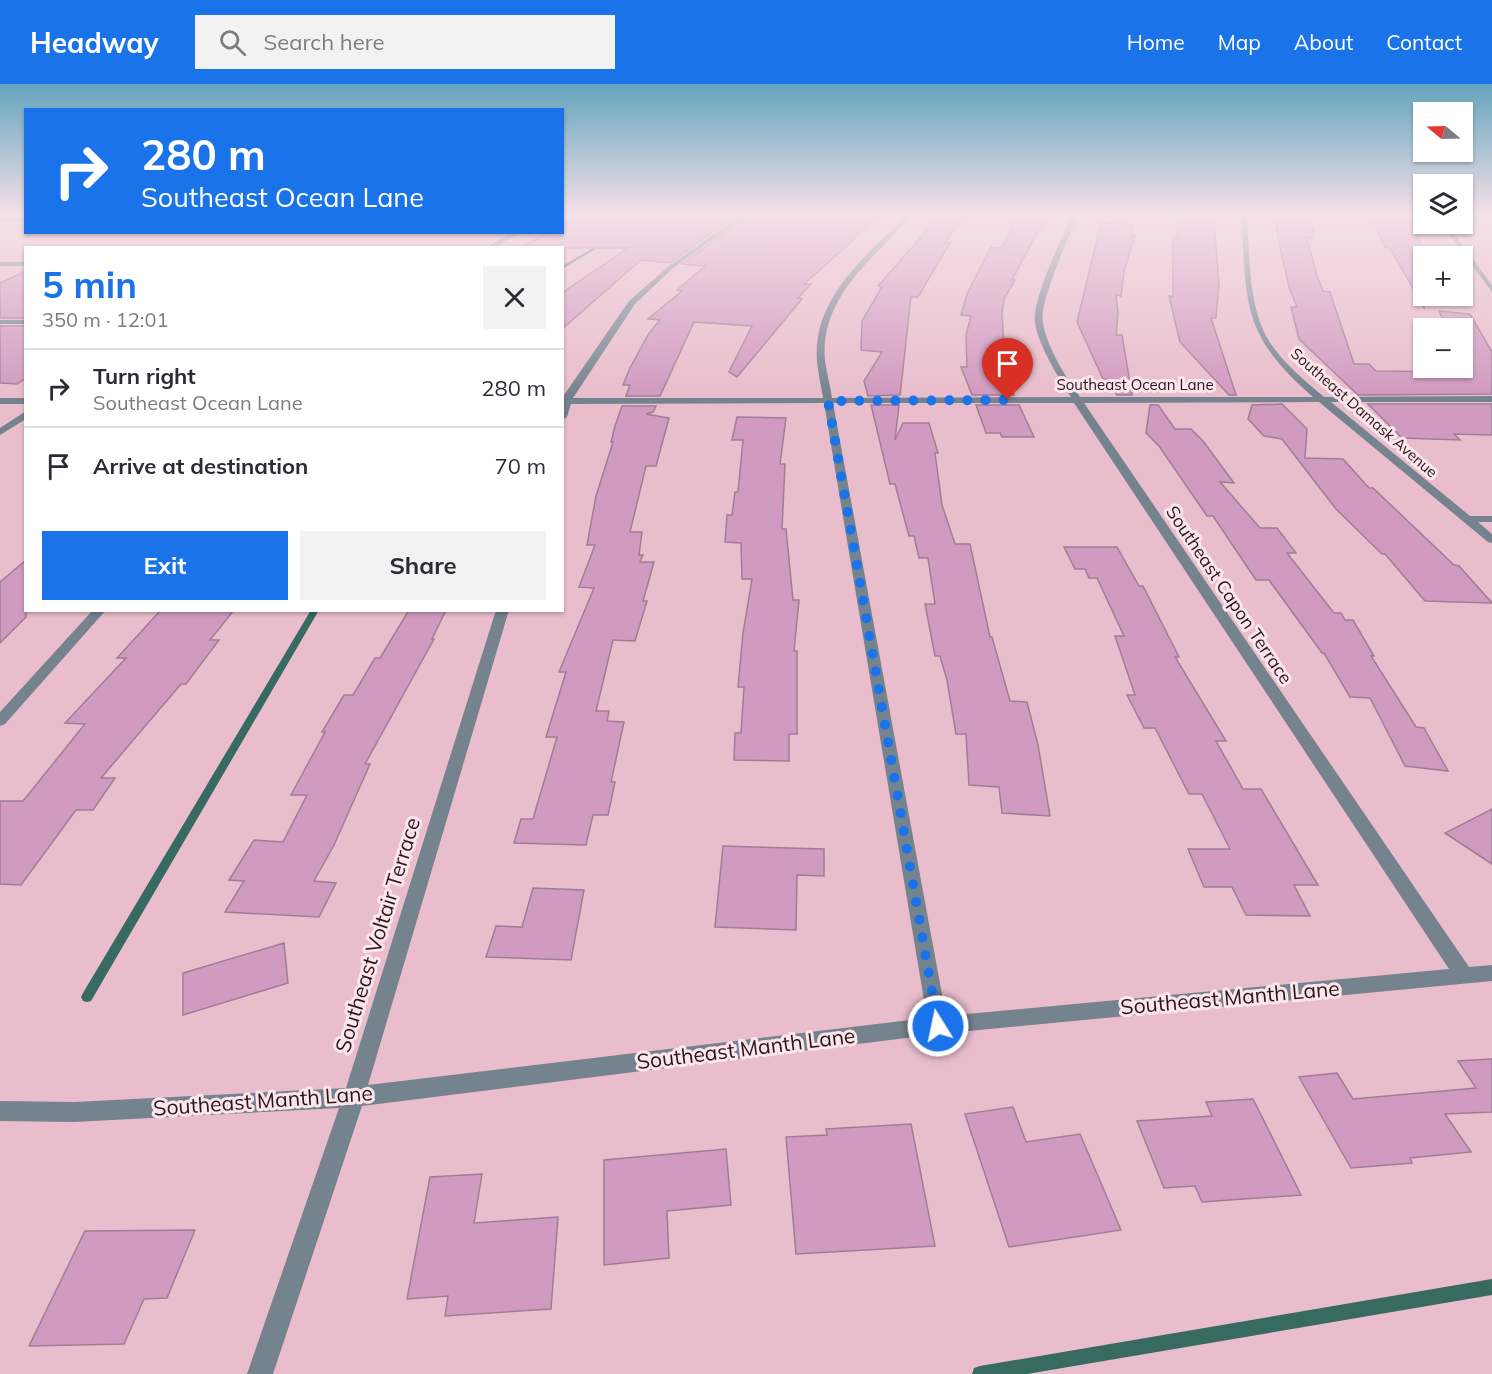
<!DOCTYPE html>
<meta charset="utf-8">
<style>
body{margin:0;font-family:Mulish,sans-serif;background:#f2f2f3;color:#2b2b33;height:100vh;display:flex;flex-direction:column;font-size:22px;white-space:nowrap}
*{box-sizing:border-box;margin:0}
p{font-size:20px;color:#7c7c81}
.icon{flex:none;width:33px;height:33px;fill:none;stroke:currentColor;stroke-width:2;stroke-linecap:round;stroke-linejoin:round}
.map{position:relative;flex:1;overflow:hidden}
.side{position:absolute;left:24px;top:162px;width:540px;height:366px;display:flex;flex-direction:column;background:#fff;border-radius:0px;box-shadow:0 2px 4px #0004}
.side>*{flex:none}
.banner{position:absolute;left:24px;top:24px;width:540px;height:126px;border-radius:0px;box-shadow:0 2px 4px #0004;background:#1a73e8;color:#fff;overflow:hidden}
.needle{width:39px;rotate:289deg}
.tools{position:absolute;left:1413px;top:18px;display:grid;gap:12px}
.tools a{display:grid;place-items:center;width:60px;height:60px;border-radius:0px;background:#fff;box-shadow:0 2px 4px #0004;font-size:30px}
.pin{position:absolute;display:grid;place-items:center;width:51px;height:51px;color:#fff;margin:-62px -26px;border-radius:50% 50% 50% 0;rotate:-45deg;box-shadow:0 0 6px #0007}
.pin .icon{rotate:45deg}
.me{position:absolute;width:66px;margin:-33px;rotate:350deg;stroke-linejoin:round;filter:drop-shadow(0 0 4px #0008)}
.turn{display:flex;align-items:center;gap:21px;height:126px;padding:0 18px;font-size:27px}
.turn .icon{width:78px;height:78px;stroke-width:2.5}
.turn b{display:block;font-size:42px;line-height:51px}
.round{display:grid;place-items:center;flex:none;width:63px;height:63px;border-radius:0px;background:#f2f2f3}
.overview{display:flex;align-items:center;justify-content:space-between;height:102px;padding:0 18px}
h1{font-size:36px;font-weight:700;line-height:45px;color:#1a73e8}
.action{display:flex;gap:12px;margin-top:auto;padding:12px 18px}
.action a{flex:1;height:69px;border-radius:0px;background:#1a73e8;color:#fff;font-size:24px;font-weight:700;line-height:69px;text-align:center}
.action a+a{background:#f2f2f3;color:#2b2b33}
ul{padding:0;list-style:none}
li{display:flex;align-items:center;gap:18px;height:78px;padding:0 18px;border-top:2px solid #e1e1e2}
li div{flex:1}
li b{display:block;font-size:22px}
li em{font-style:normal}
header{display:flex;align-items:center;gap:36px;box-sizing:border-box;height:84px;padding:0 30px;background:#1a73e8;color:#fff}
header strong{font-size:28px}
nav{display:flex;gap:33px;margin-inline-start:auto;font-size:21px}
.search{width:420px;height:54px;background:#f2f2f3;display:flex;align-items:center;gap:15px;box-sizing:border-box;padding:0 21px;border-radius:0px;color:#7c7c81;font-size:22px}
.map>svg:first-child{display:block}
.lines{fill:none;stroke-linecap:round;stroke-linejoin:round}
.stream{fill:#376b61;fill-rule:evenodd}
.building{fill:#d19ac0;stroke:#9f7e95;stroke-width:1.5}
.street{fill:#74838e;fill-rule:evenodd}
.route{stroke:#1a73e8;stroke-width:10;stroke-dasharray:0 18}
.labels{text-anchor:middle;stroke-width:6;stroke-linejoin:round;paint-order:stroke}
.far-street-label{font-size:15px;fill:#27171c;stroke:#fce5eb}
.street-label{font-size:18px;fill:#27171c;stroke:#fce5eb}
.near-street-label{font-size:21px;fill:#27171c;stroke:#fce5eb}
</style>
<header>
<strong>Headway</strong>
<div class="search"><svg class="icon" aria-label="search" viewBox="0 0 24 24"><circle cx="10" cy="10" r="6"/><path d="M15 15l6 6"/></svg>Search here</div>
<nav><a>Home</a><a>Map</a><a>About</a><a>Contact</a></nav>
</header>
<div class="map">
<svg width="1492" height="1290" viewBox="0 0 1492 1290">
<rect width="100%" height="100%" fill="#e9bdcb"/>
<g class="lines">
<path class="stream" d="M 603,158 L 606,159 L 562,185 L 562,182 Z
M 311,526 L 319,526 L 91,917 L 87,918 L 83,917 L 81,913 L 83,909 Z
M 1492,1195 L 1492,1211 L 1027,1290 L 972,1290 L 974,1284 L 980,1282 Z"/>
</g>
<path class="building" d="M 583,130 L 738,130 L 670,179 L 641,176 L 562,245 L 562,209 L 628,164 L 520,164 L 549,148 L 562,148 L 562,141 Z
M 751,130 L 877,130 L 850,159 L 804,200 L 811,200 L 798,214 L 802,215 L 737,293 L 729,288 L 752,242 L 694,238 L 660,312 L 626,312 L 630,301 L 623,301 L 630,284 L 648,251 L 660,236 L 648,235 L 682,207 L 677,206 L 705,182 L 682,180 Z
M 941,130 L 966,130 L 945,159 L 950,159 L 918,213 L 911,213 L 900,311 L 868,312 L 864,297 L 882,268 L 861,266 L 862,237 L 882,203 L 878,202 Z
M 1019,130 L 1047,130 L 1012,196 L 1015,196 L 1004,215 L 1002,229 L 1004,263 L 1017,292 L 1006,292 L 1014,311 L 972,311 L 961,283 L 967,283 L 966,251 L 971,232 L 961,231 L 967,210 L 991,163 L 1001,164 Z
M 1282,130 L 1308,130 L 1315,154 L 1307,154 L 1317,192 L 1323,207 L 1330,208 L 1354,280 L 1369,280 L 1376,287 L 1469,288 L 1462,274 L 1462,244 L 1447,244 L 1439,227 L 1470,230 L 1492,268 L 1492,310 L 1358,311 L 1299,255 L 1291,223 L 1297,223 L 1289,203 L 1278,154 L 1276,135 L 1283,136 Z
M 1370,130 L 1405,130 L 1424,165 L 1424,224 L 1390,164 L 1385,163 Z
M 1184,134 L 1214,137 L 1219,200 L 1216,234 L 1211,234 L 1236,311 L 1229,311 L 1180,258 L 1169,212 L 1173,213 L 1173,154 L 1177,154 L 1178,139 L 1184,140 Z
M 1101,139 L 1133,141 L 1132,151 L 1135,151 L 1124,187 L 1121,212 L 1116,211 L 1118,229 L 1116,251 L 1122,251 L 1132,311 L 1117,311 L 1107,295 L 1103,295 L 1077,238 Z
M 26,187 L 26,234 L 0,234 L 0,199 Z
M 0,242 L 26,242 L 26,294 L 17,300 L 0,299 Z
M 1282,320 L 1307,345 L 1305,374 L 1343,375 L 1369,404 L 1373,404 L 1454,481 L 1459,482 L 1492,519 L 1425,517 L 1385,470 L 1382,470 L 1336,425 L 1282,355 L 1264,352 L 1248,335 L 1252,321 Z
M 1368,320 L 1492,320 L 1492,351 L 1454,350 L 1460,356 L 1402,354 Z
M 871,321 L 899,321 L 895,356 L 903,339 L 929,339 L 938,369 L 935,369 L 942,421 L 955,460 L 970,460 L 990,553 L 992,553 L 1010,617 L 1027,618 L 1038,661 L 1050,732 L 1002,729 L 999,703 L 969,701 L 966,650 L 956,650 L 947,596 L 940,572 L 935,572 L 925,520 L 935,520 L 928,474 L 919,474 L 914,452 L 909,452 L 895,400 L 890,400 Z
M 976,321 L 1019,321 L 1034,353 L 1002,353 L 1000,349 L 986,349 Z
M 1150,321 L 1158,321 L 1175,345 L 1191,345 L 1203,357 L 1234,399 L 1220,398 L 1260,444 L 1277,444 L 1296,469 L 1287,469 L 1334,529 L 1341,529 L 1345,536 L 1353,536 L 1374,572 L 1371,572 L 1416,643 L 1424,644 L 1448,687 L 1405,682 L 1370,614 L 1350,613 L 1324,569 L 1322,569 L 1269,496 L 1256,496 L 1213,432 L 1207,432 L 1159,362 L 1146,349 Z
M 622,322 L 656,322 L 653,328 L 646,330 L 669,334 L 656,382 L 646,382 L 630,448 L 642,448 L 639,471 L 643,471 L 640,478 L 654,478 L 643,517 L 647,517 L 635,557 L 613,556 L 596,627 L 609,627 L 607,637 L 624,638 L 611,698 L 615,698 L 608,731 L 593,731 L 586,761 L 514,759 L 521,735 L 533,735 L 557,653 L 546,653 L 566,588 L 559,588 L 594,504 L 579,503 L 595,461 L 587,461 L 596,412 L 613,358 L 611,358 L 615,342 Z
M 737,333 L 786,334 L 780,380 L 785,380 L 782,445 L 786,445 L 793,516 L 799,516 L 794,567 L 797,567 L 797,650 L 789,650 L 789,677 L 734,676 L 735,649 L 741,649 L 744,603 L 738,603 L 743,549 L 752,495 L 742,495 L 741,459 L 725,458 L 727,431 L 732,431 L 735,408 L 738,408 L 743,356 L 732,356 Z
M 1064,463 L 1117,463 L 1139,502 L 1143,502 L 1179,573 L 1175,573 L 1226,657 L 1216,657 L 1243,705 L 1261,705 L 1318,801 L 1294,801 L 1310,832 L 1246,831 L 1232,803 L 1204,803 L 1188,765 L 1230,765 L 1202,710 L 1189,710 L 1155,644 L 1144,644 L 1127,611 L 1135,611 L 1115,552 L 1124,552 L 1097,494 L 1089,494 L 1085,485 L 1075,485 Z
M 26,476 L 26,533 L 0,559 L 0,498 Z
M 234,526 L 210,556 L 219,556 L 186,600 L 181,600 L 101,694 L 115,694 L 93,726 L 76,726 L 21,801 L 0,800 L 0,717 L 23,717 L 85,640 L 65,639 L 126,574 L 117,574 L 160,527 Z
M 409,526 L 446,526 L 432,555 L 434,555 L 365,680 L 370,680 L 334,761 L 314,797 L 336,799 L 319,833 L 225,828 L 244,797 L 229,796 L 254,756 L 283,758 L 307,711 L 291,711 L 325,648 L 322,648 L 344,611 L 353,611 L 375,574 L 380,574 Z
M 1492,725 L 1492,780 L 1445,749 Z
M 723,762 L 824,765 L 824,792 L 797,791 L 796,846 L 715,843 Z
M 533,804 L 584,806 L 571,876 L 486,873 L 496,842 L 522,843 Z
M 284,859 L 288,899 L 183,931 L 183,889 Z
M 1492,975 L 1492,1028 L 1445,1030 L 1471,1068 L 1410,1074 L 1412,1079 L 1351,1084 L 1299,993 L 1337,989 L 1353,1015 L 1476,1004 L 1458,977 Z
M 1253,1015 L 1301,1111 L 1202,1118 L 1195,1102 L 1164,1104 L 1137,1037 L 1212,1032 L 1206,1018 Z
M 1013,1023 L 1026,1058 L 1080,1050 L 1121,1146 L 1009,1163 L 965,1030 Z
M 911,1040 L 935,1162 L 796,1170 L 786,1053 L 827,1051 L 826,1045 Z
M 726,1065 L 731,1121 L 667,1127 L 669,1174 L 604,1181 L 604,1076 Z
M 482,1090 L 474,1139 L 558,1133 L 551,1225 L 445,1232 L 448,1212 L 407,1215 L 430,1093 Z
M 195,1146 L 167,1214 L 144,1215 L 124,1260 L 29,1262 L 85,1147 Z"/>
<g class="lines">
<path class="street" d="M 742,130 L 749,130 L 673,184 L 635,220 L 573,314 L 823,314 C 821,302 818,289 817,277 C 812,213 867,172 907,130 L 913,130 C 875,174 819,212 825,277 C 827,289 830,302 832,314 L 1071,313 C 1059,295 1038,260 1035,239 C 1032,214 1062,155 1072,130 L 1078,130 C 1069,155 1039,216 1043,239 C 1047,263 1066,294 1080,313 L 1313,313 C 1240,250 1247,219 1241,130 L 1247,130 C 1250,171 1247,220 1269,257 C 1283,279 1304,296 1324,313 L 1492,312 L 1492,318 L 1331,318 L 1470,432 L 1492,432 L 1492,438 L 1478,438 L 1492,450 L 1492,459 L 1488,458 L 1319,318 L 1084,319 L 1469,883 L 1492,881 L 1492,897 L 938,950 L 362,1022 L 273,1290 L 247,1290 L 339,1024 L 74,1038 L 0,1037 L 0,1017 L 74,1018 L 346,1004 L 496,526 L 509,526 L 368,1001 L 927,934 L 824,319 L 571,320 L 567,333 L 562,336 L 562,314 L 629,217 L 669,182 ZM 833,319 L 1074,319 L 1449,885 L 946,932 Z
M 0,134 L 26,134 L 26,138 L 0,138 Z
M 1441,140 L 1447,140 L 1492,201 L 1492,208 Z
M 512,148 L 520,148 L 494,164 L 485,164 Z
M 0,178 L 26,178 L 26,182 L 0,182 Z
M 0,236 L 26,236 L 26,240 L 0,240 Z
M 0,314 L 26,314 L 26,320 L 0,320 Z
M 26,327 L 26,335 L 0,351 L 0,344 Z
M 93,526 L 106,526 L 5,640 L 0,642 L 0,628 Z"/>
</g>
<linearGradient id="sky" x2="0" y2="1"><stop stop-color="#64a5be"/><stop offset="0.42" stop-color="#f5e1e8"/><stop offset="1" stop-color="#f5e1e8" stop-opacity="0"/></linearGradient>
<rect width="1492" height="311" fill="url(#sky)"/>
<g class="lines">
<path class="route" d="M 938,942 L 828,317 L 1008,316"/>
</g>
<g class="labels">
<g class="far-street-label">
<text x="1135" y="306">Southeast Ocean Lane</text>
<text transform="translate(1364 329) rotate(41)" y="5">Southeast Damask Avenue</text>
</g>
<g class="street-label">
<text transform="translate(1229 511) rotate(56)" y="6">Southeast Capon Terrace</text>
</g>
<g class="near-street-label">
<text transform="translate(378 851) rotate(-73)" y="7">Southeast Voltair Terrace</text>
<text transform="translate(1230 914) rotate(-5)" y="7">Southeast Manth Lane</text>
<text transform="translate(746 965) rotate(-7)" y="7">Southeast Manth Lane</text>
<text transform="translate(263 1017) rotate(-4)" y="7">Southeast Manth Lane</text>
</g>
</g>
</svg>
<div class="tools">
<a><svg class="needle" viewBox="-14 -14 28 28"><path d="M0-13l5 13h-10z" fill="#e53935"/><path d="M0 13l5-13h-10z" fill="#7c7c81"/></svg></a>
<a><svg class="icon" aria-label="layers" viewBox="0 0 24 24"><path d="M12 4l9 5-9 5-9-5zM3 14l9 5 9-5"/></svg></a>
<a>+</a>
<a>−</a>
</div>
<div class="pin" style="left:1008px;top:316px;background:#d93025"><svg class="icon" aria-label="arrive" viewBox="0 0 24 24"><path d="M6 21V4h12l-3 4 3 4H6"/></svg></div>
<svg class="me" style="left:938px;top:942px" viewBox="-20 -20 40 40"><circle r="17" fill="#1a73e8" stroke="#fff" stroke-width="3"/><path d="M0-11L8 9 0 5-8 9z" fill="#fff"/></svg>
<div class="banner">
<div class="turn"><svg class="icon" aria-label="right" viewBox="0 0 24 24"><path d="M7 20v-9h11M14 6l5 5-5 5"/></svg><div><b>280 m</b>Southeast Ocean Lane</div></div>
</div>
<section class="side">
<div class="overview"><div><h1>5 min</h1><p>350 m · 12:01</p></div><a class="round"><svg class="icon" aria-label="close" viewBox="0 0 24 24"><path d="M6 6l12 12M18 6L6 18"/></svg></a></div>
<ul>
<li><svg class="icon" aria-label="right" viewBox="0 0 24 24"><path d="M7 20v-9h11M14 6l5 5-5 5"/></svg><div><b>Turn right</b><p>Southeast Ocean Lane</p></div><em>280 m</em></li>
<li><svg class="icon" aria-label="arrive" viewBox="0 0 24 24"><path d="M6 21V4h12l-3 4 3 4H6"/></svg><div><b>Arrive at destination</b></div><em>70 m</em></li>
</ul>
<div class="action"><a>Exit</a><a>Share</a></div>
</section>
</div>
